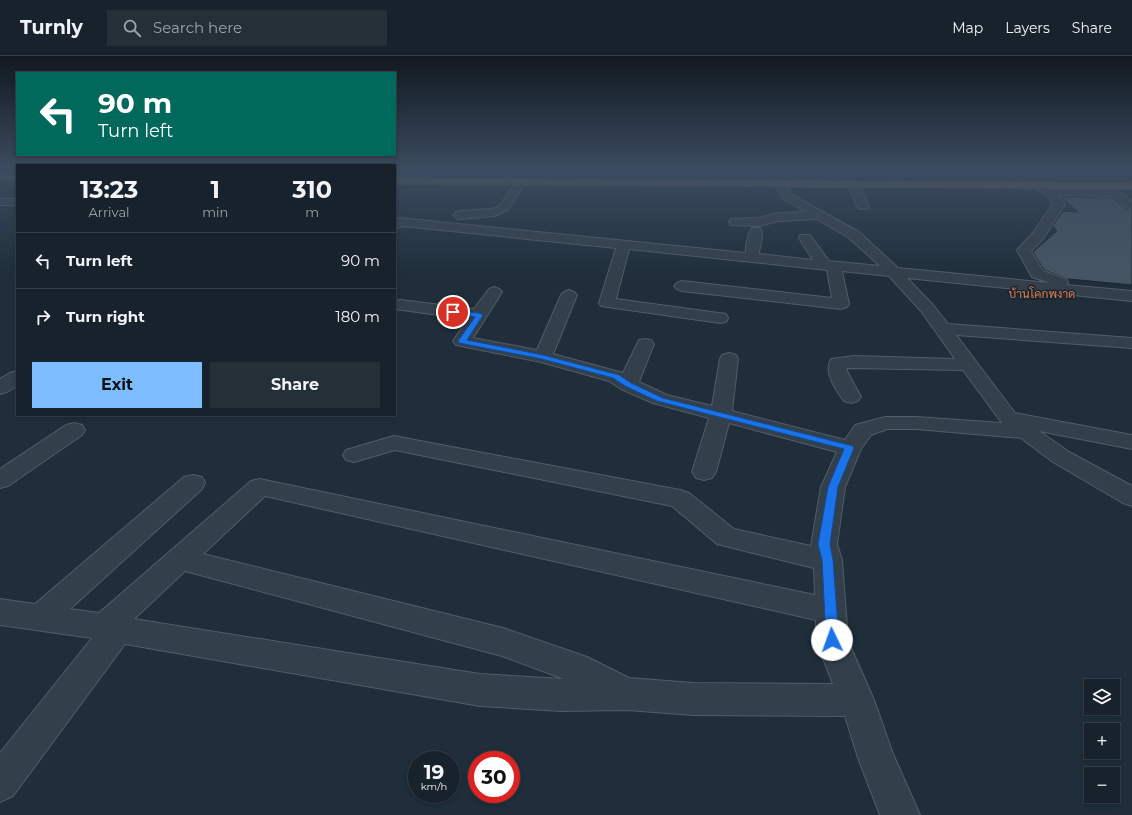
<!DOCTYPE html>
<meta charset="utf-8">
<style>
body{margin:0;font-family:Montserrat,Sarabun,sans-serif;background:#242f38;color:#f1f3f6;height:100vh;display:flex;flex-direction:column;font-size:15px;white-space:nowrap}
*{box-sizing:border-box;margin:0}
p{font-size:13px;color:#9ea4a9}
.icon{flex:none;width:22px;height:22px;fill:none;stroke:currentColor;stroke-width:2;stroke-linecap:round;stroke-linejoin:round}
.map{position:relative;flex:1;overflow:hidden}
.side{position:absolute;left:16px;top:108px;width:380px;height:252px;display:flex;flex-direction:column;background:#17222c;border-radius:0px;box-shadow:0 2px 6px #0003,0 0 0 1px #363f48}
.side>*{flex:none}
.guide{position:absolute;left:16px;top:16px;width:380px;height:84px;border-radius:0px;box-shadow:0 2px 6px #0003,0 0 0 1px #363f48;background:#00695c;color:#fff;overflow:hidden}
.fabs{position:absolute;left:1084px;top:623px;display:grid;gap:8px}
.fabs a{display:grid;place-items:center;width:36px;height:36px;border-radius:0px;background:#17222c;box-shadow:0 2px 6px #0003,0 0 0 1px #363f48;font-size:20px}
.speed{position:absolute;left:408px;top:695px;display:flex;gap:8px;font-size:20px;font-weight:700;text-align:center}
.speed>*{display:grid;place-content:center;width:52px;height:52px;border-radius:50%;background:#17222c;box-shadow:0 2px 6px #0003,0 0 0 1px #363f48;line-height:1}
.speed small{font-size:10px;font-weight:400}
.speed .limit{border:6px solid #d22;background:#fff;color:#111}
.pin{position:absolute;display:grid;place-items:center;width:34px;height:34px;color:#fff;margin:-17px;border:2px solid #fff;border-radius:50%;box-shadow:0 1px 4px #0007}
.me{position:absolute;width:44px;margin:-22px;rotate:357deg;stroke-linejoin:round;filter:drop-shadow(0 0 3px #0008)}
.turn{display:flex;align-items:center;gap:14px;height:84px;padding:0 16px;font-size:18px}
.turn .icon{width:52px;height:52px;stroke-width:2.5}
.turn b{display:block;font-size:28px;line-height:34px}
.eta{display:flex;justify-content:space-evenly;align-items:center;height:68px;text-align:center}
.eta b{font-size:24px;font-weight:700;line-height:28px}
.action{display:flex;gap:8px;margin-top:auto;padding:8px 16px}
.action a{flex:1;height:46px;border-radius:0px;background:#7bbdfe;color:#111;font-size:16px;font-weight:700;line-height:46px;text-align:center}
.action a+a{background:#242f38;color:#f1f3f6}
ul{padding:0;list-style:none}
li{display:flex;align-items:center;gap:12px;height:56px;padding:0 16px;border-top:1px solid #363f48}
li div{flex:1}
li b{display:block;font-size:15px}
li em{font-style:normal}
header{display:flex;align-items:center;gap:24px;box-sizing:border-box;height:56px;padding:0 20px;background:#17222c;border-bottom:1px solid #363f48}
header strong{font-size:19px}
nav{display:flex;gap:22px;margin-inline-start:auto;font-size:14px}
.search{width:280px;height:36px;background:#242f38;display:flex;align-items:center;gap:10px;box-sizing:border-box;padding:0 14px;border-radius:0px;color:#9ea4a9;font-size:15px}
.map>svg:first-child{display:block}
.building{fill:#455563;stroke:#1b2630}
.lines{fill:none;stroke-linecap:round;stroke-linejoin:round}
.minor-casing{stroke:#515d68;stroke-width:2}
.highway-casing{stroke:#3e4a54;stroke-width:2}
.minor{fill:#333f4a;fill-rule:evenodd}
.highway{fill:#706050;fill-rule:evenodd}
.path-bridge{stroke:#3f5757;stroke-width:1.5;stroke-dasharray:1.5 1.5;stroke-linecap:butt}
.route{fill:#1a73e8;stroke:#114b97}
.labels{text-anchor:middle;stroke-width:3;stroke-linejoin:round;paint-order:stroke}
.far-quarter-label{font-size:12px;fill:#da8056;stroke:#19242e}
</style>
<header>
<strong>Turnly</strong>
<div class="search"><svg class="icon" aria-label="search" viewBox="0 0 24 24"><circle cx="10" cy="10" r="6"/><path d="M15 15l6 6"/></svg>Search here</div>
<nav><a>Map</a><a>Layers</a><a>Share</a></nav>
</header>
<div class="map">
<svg width="1132" height="759" viewBox="0 0 1132 759">
<rect width="100%" height="100%" fill="#1f2e3a"/>
<path class="building" d="M 1061,141 L 1111,141 L 1127,153 L 1132,154 L 1132,229 L 1068,223 L 1044,214 L 1033,196 L 1057,175 L 1053,170 L 1063,155 L 1078,156 Z"/>
<g class="lines">
<defs>
<path id="minor" d="M 984,114 L 995,114 L 990,117 L 986,116 Z
M 521,122 L 526,125 L 508,154 L 494,160 L 460,163 L 456,162 L 454,159 L 456,156 L 460,155 L 492,153 L 500,150 L 517,123 Z
M 850,125 L 859,129 L 869,151 L 867,153 L 859,153 L 857,151 L 850,133 L 845,128 Z
M 780,126 L 784,127 L 792,139 L 859,176 L 898,212 L 1050,227 L 1032,221 L 1017,194 L 1033,177 L 1053,148 L 1045,138 L 1030,129 L 1031,127 L 1039,127 L 1051,133 L 1098,133 L 1096,131 L 1101,128 L 1119,135 L 1132,145 L 1132,153 L 1128,152 L 1112,140 L 1058,139 L 1065,148 L 1043,183 L 1031,195 L 1043,215 L 1066,223 L 1068,226 L 1067,229 L 1132,235 L 1132,245 L 907,222 L 933,249 L 948,268 L 1132,282 L 1132,292 L 956,279 L 1015,357 L 1132,379 L 1132,393 L 1039,375 L 1069,396 L 1132,430 L 1132,450 L 1123,447 L 1053,406 L 1021,382 L 916,373 L 887,373 L 871,379 L 861,393 L 845,431 L 837,488 L 842,504 L 848,585 L 874,644 L 893,698 L 920,759 L 880,759 L 858,702 L 845,660 L 693,659 L 627,654 L 561,655 L 480,650 L 125,588 L 13,740 L 0,746 L 0,697 L 92,582 L 0,569 L 0,543 L 35,548 L 184,421 L 193,419 L 202,421 L 205,427 L 202,433 L 70,553 L 99,557 L 251,425 L 260,423 L 815,539 L 814,512 L 717,488 L 672,450 L 395,394 L 354,406 L 346,404 L 343,399 L 346,394 L 394,380 L 680,434 L 689,437 L 734,473 L 811,490 L 821,431 L 837,396 L 729,367 L 716,416 L 712,422 L 704,424 L 696,422 L 692,416 L 709,362 L 653,347 L 621,333 L 609,325 L 541,306 L 456,289 L 453,285 L 468,263 L 395,253 L 395,245 L 400,244 L 474,253 L 489,233 L 494,231 L 499,233 L 502,236 L 473,282 L 537,294 L 561,239 L 564,236 L 569,234 L 574,236 L 577,239 L 553,298 L 623,317 L 639,284 L 645,283 L 651,284 L 654,288 L 639,326 L 667,339 L 712,350 L 720,303 L 722,299 L 729,297 L 736,299 L 738,303 L 732,355 L 845,384 L 855,369 L 885,361 L 916,361 L 1002,367 L 963,314 L 847,312 L 847,315 L 861,341 L 858,345 L 851,347 L 844,345 C 836,334 823,316 831,303 L 854,300 L 955,303 L 921,255 L 889,220 L 842,215 L 849,248 L 847,251 L 841,253 L 682,235 L 677,233 L 674,230 L 677,227 L 682,225 L 832,242 L 827,214 L 629,193 L 616,243 L 726,258 L 728,262 L 726,266 L 720,267 L 601,250 L 599,247 L 616,192 L 402,170 L 395,173 L 395,163 L 399,162 L 746,197 C 745,190 748,178 752,172 L 760,172 C 765,180 759,190 759,198 L 813,204 L 799,182 L 800,179 L 810,179 L 829,205 L 880,210 L 849,182 L 817,163 L 778,165 L 759,170 L 731,169 L 729,166 L 731,163 L 759,162 L 777,157 L 806,156 L 784,143 L 775,129 ZM 265,440 L 816,564 L 816,585 L 833,628 L 693,627 L 629,622 L 587,601 L 503,572 L 203,498 ZM 185,515 L 502,600 L 564,623 L 480,618 L 134,563 Z
M 0,143 L 17,143 L 17,149 L 0,149 Z
M 17,315 L 17,330 L 7,336 L 0,338 L 0,323 L 10,317 Z
M 74,367 L 82,369 L 85,374 L 82,379 L 8,430 L 0,432 L 0,413 L 66,369 Z"/>
<path id="highway" d="M 17,117 L 17,123 L 0,124 L 0,118 Z
M 395,122 L 1132,127 L 1132,133 L 395,128 Z"/>
</defs>
<use href="#minor" class="minor-casing"/>
<use href="#highway" class="highway-casing"/>
<use href="#minor" class="minor"/>
<use href="#highway" class="highway"/>
<path class="path-bridge" d="M 789,114 L 805,130"/>
</g>
<linearGradient id="sky" x2="0" y2="1"><stop stop-color="#111920"/><stop offset="0.52" stop-color="#3c4c60"/><stop offset="1" stop-color="#3c4c60" stop-opacity="0"/></linearGradient>
<rect width="1132" height="220" fill="url(#sky)"/>
<path class="route" d="M 451,254 L 479,257 L 483,259 L 467,284 L 543,299 L 619,319 L 631,327 L 663,342 L 853,390 L 854,392 L 838,431 L 830,488 L 833,504 L 839,584 L 837,589 L 832,590 L 828,589 L 826,584 L 822,504 L 818,488 L 828,431 L 844,393 L 657,345 L 625,330 L 613,322 L 542,303 L 459,287 L 458,285 L 475,261 L 451,257 Z"/>
<g class="labels">
<g class="far-quarter-label">
<text x="1042" y="242">บ้านโคกพงาด</text>
</g>
</g>
</svg>
<div class="fabs">
<a><svg class="icon" aria-label="layers" viewBox="0 0 24 24"><path d="M12 4l9 5-9 5-9-5zM3 14l9 5 9-5"/></svg></a>
<a>+</a>
<a>−</a>
</div>
<div class="speed"><div>19<small>km/h</small></div><div class="limit">30</div></div>
<div class="pin" style="left:453px;top:256px;background:#d93025"><svg class="icon" aria-label="arrive" viewBox="0 0 24 24"><path d="M6 21V4h12l-3 4 3 4H6"/></svg></div>
<svg class="me" style="left:832px;top:584px" viewBox="-20 -20 40 40"><circle r="19" fill="#fff"/><path d="M0-13L10 11 0 6-10 11z" fill="#1a73e8"/></svg>
<div class="guide">
<div class="turn"><svg class="icon" aria-label="left" viewBox="0 0 24 24"><path d="M17 20v-9H6M10 6l-5 5 5 5"/></svg><div><b>90 m</b>Turn left</div></div>
</div>
<section class="side">
<div class="eta">
<div><b>13:23</b><p>Arrival</p></div>
<div><b>1</b><p>min</p></div>
<div><b>310</b><p>m</p></div>
</div>
<ul>
<li><svg class="icon" aria-label="left" viewBox="0 0 24 24"><path d="M17 20v-9H6M10 6l-5 5 5 5"/></svg><div><b>Turn left</b></div><em>90 m</em></li>
<li><svg class="icon" aria-label="right" viewBox="0 0 24 24"><path d="M7 20v-9h11M14 6l5 5-5 5"/></svg><div><b>Turn right</b></div><em>180 m</em></li>
</ul>
<div class="action"><a>Exit</a><a>Share</a></div>
</section>
</div>
